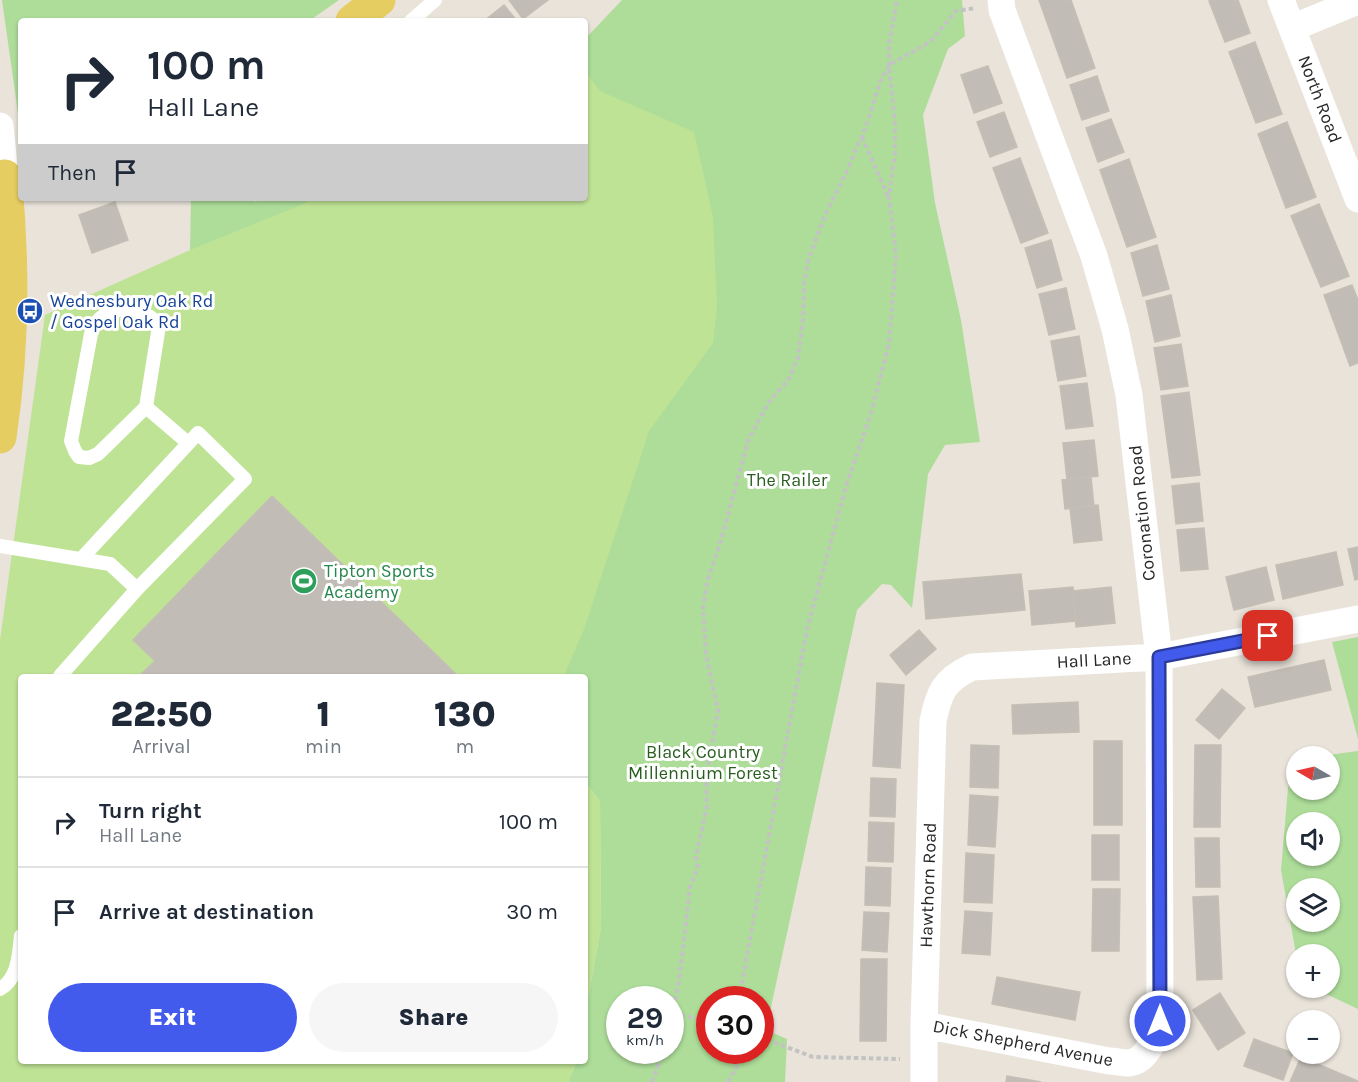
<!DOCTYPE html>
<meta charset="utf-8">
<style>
body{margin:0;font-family:Karla,sans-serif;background:#f6f6f7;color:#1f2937;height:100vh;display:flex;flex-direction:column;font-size:22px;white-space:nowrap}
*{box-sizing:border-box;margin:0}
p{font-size:20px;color:#747a83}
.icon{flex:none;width:33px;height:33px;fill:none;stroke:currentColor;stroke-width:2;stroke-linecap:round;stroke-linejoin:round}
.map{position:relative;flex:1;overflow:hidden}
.drawer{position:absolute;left:18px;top:674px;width:570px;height:390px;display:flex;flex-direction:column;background:#fff;border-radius:6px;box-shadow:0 2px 4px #0004}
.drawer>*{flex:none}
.hud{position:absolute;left:18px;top:18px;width:570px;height:183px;border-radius:6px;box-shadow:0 2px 4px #0004;background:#fff;color:#1f2937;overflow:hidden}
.needle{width:39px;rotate:279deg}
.tools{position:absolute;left:1286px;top:746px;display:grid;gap:12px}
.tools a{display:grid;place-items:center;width:54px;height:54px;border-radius:50%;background:#fff;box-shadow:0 2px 4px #0004;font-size:30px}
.speed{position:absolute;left:606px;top:986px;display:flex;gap:12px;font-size:30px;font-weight:700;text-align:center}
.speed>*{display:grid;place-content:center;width:78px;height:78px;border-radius:50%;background:#fff;box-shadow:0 2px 4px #0004;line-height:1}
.speed small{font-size:15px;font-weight:400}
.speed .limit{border:9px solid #d22;background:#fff;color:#111}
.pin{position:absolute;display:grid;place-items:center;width:51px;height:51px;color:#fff;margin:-26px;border-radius:12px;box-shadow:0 3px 9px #0006}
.me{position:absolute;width:66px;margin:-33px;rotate:0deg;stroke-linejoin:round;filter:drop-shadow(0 0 4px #0008)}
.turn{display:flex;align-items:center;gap:21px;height:126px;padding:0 30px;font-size:27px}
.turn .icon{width:78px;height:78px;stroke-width:2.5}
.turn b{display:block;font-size:42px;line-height:51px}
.then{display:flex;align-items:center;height:57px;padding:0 30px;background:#0003;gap:12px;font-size:22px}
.eta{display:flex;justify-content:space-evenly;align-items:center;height:102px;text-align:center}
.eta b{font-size:36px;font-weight:800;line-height:42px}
.button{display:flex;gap:12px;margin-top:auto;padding:12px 30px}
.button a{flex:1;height:69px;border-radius:36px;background:#435bed;color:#fff;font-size:24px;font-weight:800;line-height:69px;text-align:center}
.button a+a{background:#f6f6f7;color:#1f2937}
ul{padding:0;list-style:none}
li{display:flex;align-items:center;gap:18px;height:90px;padding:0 30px;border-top:2px solid #e0e1e3}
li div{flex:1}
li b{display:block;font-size:22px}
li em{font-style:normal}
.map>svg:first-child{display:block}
.green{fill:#addd99;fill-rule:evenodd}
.pitch{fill:#bfe395}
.building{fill:#c1bdb6;stroke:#c4bfb4;stroke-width:1.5}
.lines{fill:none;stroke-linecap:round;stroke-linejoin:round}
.path{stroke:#c3c3c3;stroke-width:4;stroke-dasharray:4.5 3;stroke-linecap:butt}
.service{stroke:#fff;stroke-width:14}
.minor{stroke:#fff;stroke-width:27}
.primary{stroke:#e6cd62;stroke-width:33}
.route-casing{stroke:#2c3b9a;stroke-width:15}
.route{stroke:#435bed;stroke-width:10}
.labels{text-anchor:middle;stroke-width:6;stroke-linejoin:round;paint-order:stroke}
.street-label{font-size:18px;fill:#272727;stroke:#fff}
.transit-label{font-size:18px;fill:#164399;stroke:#fff;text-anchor:start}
.park-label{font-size:18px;fill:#285e1e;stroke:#fff}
.leisure-label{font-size:18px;fill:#27864d;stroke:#fff;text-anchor:start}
</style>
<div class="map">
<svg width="1358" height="1082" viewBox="0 0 1358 1082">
<rect width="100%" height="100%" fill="#e9e3da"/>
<path class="green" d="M 2,0 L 339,0 L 309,21 L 21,21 L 21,117 L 18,113 Z
M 622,0 L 962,0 L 965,36 L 948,49 L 923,115 L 935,203 L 961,320 L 980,442 L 945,445 L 928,474 L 912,608 L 891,585 L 882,584 L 857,610 L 766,1030 L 787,1039 L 785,1082 L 568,1082 L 577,1061 L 585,1060 L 585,1016 L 601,927 L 600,801 L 585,782 L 585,676 L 458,676 L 190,250 L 191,198 L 253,198 L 255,202 L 263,198 L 585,198 L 585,39 ZM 620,999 L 670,999 L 670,1050 L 620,1050 ZM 710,999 L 760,999 L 760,1050 L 710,1050 Z
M 1358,637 L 1358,739 L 1332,642 Z
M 1358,751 L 1358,1009 L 1324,993 L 1318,987 L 1329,987 L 1329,954 L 1296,954 L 1281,870 L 1288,788 L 1296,770 L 1296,789 L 1329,789 L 1329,756 L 1321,756 ZM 1296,822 L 1329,822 L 1329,855 L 1296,855 ZM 1296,888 L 1329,888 L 1329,921 L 1296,921 Z"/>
<path class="pitch" d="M 585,71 L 600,91 L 694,132 L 713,217 L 717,305 L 713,343 L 649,431 L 584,629 L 564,676 L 21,676 L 21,1060 L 577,1061 L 568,1082 L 0,1082 L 0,640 L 45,315 L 190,250 L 301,205 L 314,198 L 585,198 Z
M 585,782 L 600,801 L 601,927 L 585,1016 Z"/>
<path class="building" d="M 509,0 L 548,0 L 523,19 Z
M 1039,0 L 1071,0 L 1095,68 L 1067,78 Z
M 1213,0 L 1238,0 L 1250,33 L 1225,42 L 1209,1 Z
M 504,5 L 517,21 L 484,21 Z
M 1255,42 L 1282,114 L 1256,123 L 1229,52 Z
M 988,66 L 1002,103 L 974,113 L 961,75 Z
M 1097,76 L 1109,111 L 1082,120 L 1070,85 Z
M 1004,112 L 1017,147 L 990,157 L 977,122 Z
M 1111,119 L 1124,152 L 1098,162 L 1086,128 Z
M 1287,122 L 1316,197 L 1286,208 L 1258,134 Z
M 1020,158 L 1048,233 L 1021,243 L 993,168 Z
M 1129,159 L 1156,237 L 1127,247 L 1100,170 Z
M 115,202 L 128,240 L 92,253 L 79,215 Z
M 1319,204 L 1349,276 L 1321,287 L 1291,216 Z
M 1051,240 L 1062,280 L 1037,288 L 1025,248 Z
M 1157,245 L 1169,289 L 1143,296 L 1131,253 Z
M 1352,285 L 1358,300 L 1358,363 L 1350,366 L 1324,295 Z
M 1066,288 L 1075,329 L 1049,335 L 1039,294 Z
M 1171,295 L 1180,336 L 1155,342 L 1146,301 Z
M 1079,336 L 1086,376 L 1058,381 L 1051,341 Z
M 1181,344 L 1188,386 L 1161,390 L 1154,348 Z
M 1087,383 L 1093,426 L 1066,429 L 1060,386 Z
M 1189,392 L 1200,475 L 1172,478 L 1161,396 Z
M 1094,440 L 1098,476 L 1067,480 L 1063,443 Z
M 1091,477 L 1094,506 L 1065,509 L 1062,480 Z
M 1199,483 L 1203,521 L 1176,524 L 1172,486 Z
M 272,496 L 458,676 L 139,676 L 155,661 L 133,640 Z
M 1098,505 L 1102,540 L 1074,543 L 1070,508 Z
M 1204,528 L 1208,569 L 1181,571 L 1177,530 Z
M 1358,547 L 1358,579 L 1355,580 L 1348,549 Z
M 1336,552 L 1343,585 L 1283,599 L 1276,565 Z
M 1266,567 L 1274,600 L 1234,610 L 1226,577 Z
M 1021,574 L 1025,610 L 926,619 L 923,582 Z
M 1073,587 L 1076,621 L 1032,625 L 1029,591 Z
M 1111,587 L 1115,623 L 1076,627 L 1073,591 Z
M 919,630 L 936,649 L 906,675 L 890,655 Z
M 1324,660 L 1331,690 L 1255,707 L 1248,677 Z
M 877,683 L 904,685 L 900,768 L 873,766 Z
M 1222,689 L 1245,708 L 1219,739 L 1196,720 Z
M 1078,702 L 1079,732 L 1013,734 L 1012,705 Z
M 1094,741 L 1122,741 L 1122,825 L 1094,825 Z
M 971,745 L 999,746 L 998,788 L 970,787 Z
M 1195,745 L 1221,745 L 1220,827 L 1194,827 Z
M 871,778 L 896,779 L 895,817 L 870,816 Z
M 970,795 L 998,797 L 995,847 L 968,845 Z
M 869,822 L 894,823 L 893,862 L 868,861 Z
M 1092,835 L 1119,835 L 1119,880 L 1092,880 Z
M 1195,838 L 1219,838 L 1220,887 L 1196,887 Z
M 966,853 L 994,855 L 992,903 L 964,902 Z
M 866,867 L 891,868 L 890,906 L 865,905 Z
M 1093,889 L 1120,889 L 1119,951 L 1092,951 Z
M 1218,896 L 1222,979 L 1197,980 L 1193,897 Z
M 965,911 L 992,913 L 990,955 L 962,953 Z
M 864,912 L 889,913 L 887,952 L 862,950 Z
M 861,959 L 887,959 L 886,1041 L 860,1041 Z
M 997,977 L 1080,992 L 1075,1020 L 992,1004 Z
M 1220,993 L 1245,1033 L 1218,1050 L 1193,1010 Z
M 1254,1039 L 1293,1053 L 1283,1080 L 1244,1066 Z
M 1301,1057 L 1358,1081 L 1358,1082 L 1290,1082 Z
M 1007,1076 L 1041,1082 L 1006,1082 Z"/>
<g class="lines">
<path class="path" d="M 862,137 L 888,196
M 739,999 L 807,629 L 846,486 L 871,413 L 889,343 L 896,255 L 889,197 L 895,153 L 895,124 L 889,65 L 889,44 L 897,0
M 673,1013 L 710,1022
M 670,1030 L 680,974 L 690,887 L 698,867 L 696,857 L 707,806 L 706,778 L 718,711 L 706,654 L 703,607 L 708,579 L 722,537 L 748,441 L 768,403 L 788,380 L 798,358 L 803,320 L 804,282 L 809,258 L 825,215 L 846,173 L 868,121 L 880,82 L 889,65 L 930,42 L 956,11 L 976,8
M 760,1037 L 813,1057 L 900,1059
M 652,1082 L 664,1050
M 728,1082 L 746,1050"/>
<path class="service" d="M 411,21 L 435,0
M 127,309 C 140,311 151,314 159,326 L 146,407 L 98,454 L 89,458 L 79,457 L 75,451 L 71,441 L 91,334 C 97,315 108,311 127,309 Z
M 146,407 L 188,443
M 0,546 L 110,564 L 137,589
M 60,676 L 137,589 L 245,479 L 198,433 L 81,559
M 0,989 C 18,979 19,955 21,936"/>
<path class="minor" d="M 1281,0 L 1358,199
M 1292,28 L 1358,1
M 0,126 L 5,176
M 924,1025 L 1109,1061 C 1115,1061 1122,1063 1129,1063 C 1147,1061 1156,1036 1160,1021 L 1159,657 L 1129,395 L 1115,329 L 1094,256 L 1002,10 L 1001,0
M 924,1082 L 924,1025 L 933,721 C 939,692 944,680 972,667 L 1159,657 L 1358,619"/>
<path class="primary" d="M 352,21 L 379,0
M 0,437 C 13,350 14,263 5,176"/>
</g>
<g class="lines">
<defs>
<path id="route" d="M 1160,1021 L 1159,657 L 1268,636"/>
</defs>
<use href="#route" class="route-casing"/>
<use href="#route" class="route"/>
</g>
<defs>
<symbol id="bus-disc" viewBox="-11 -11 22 22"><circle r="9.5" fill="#1a4fb4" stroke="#fff"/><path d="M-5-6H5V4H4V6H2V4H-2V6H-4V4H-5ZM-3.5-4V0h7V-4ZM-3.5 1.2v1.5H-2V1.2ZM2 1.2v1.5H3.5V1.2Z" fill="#fff"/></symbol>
<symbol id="stadium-disc" viewBox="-11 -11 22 22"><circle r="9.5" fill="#2e9e5b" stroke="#fff"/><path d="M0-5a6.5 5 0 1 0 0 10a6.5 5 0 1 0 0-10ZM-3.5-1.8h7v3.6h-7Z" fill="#fff"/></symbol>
</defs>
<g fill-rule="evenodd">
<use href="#bus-disc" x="15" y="296" width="30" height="30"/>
<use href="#stadium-disc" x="289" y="566" width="30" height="30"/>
</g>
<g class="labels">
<g class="street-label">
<text transform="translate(1320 99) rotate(69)" y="6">North Road</text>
<text transform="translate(1142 513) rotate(-96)" y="6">Coronation Road</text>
<text transform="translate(1094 660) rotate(-3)" y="6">Hall Lane</text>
<text transform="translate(928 885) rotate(-88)" y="6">Hawthorn Road</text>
<text transform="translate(1023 1043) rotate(11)" y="6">Dick Shepherd Avenue</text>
</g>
<g class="transit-label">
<text x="50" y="307">Wednesbury Oak Rd<tspan x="50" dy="21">/ Gospel Oak Rd</tspan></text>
</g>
<g class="park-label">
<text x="787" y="486">The Railer</text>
<text x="703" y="758">Black Country<tspan x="703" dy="21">Millennium Forest</tspan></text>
</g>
<g class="leisure-label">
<text x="324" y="577">Tipton Sports<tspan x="324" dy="21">Academy</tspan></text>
</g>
</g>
</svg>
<div class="tools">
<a><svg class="needle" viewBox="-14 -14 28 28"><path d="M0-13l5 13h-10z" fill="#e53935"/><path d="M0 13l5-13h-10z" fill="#747a83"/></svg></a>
<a><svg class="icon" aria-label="sound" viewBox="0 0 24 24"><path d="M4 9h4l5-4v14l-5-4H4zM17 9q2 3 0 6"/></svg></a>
<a><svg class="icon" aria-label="layers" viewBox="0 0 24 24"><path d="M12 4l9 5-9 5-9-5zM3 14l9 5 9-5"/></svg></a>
<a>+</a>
<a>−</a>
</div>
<div class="speed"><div>29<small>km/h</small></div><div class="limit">30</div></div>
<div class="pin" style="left:1268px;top:636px;background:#d93025"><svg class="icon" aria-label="arrive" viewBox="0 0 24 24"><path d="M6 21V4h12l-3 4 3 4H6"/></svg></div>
<svg class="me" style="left:1160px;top:1021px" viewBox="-20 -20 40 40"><circle r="17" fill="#435bed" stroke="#fff" stroke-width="3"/><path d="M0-11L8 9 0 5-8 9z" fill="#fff"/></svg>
<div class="hud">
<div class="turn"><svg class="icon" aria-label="right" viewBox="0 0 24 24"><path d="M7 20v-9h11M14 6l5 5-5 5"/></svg><div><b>100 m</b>Hall Lane</div></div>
<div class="then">Then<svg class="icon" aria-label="arrive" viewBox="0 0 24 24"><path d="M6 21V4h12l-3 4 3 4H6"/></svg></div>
</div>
<section class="drawer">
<div class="eta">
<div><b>22:50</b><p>Arrival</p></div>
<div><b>1</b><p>min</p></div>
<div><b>130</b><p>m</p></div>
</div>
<ul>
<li><svg class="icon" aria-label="right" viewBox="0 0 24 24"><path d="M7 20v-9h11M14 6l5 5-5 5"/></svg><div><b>Turn right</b><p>Hall Lane</p></div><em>100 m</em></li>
<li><svg class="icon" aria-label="arrive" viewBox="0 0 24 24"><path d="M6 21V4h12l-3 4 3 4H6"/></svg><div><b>Arrive at destination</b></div><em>30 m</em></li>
</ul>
<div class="button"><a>Exit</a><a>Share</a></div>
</section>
</div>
